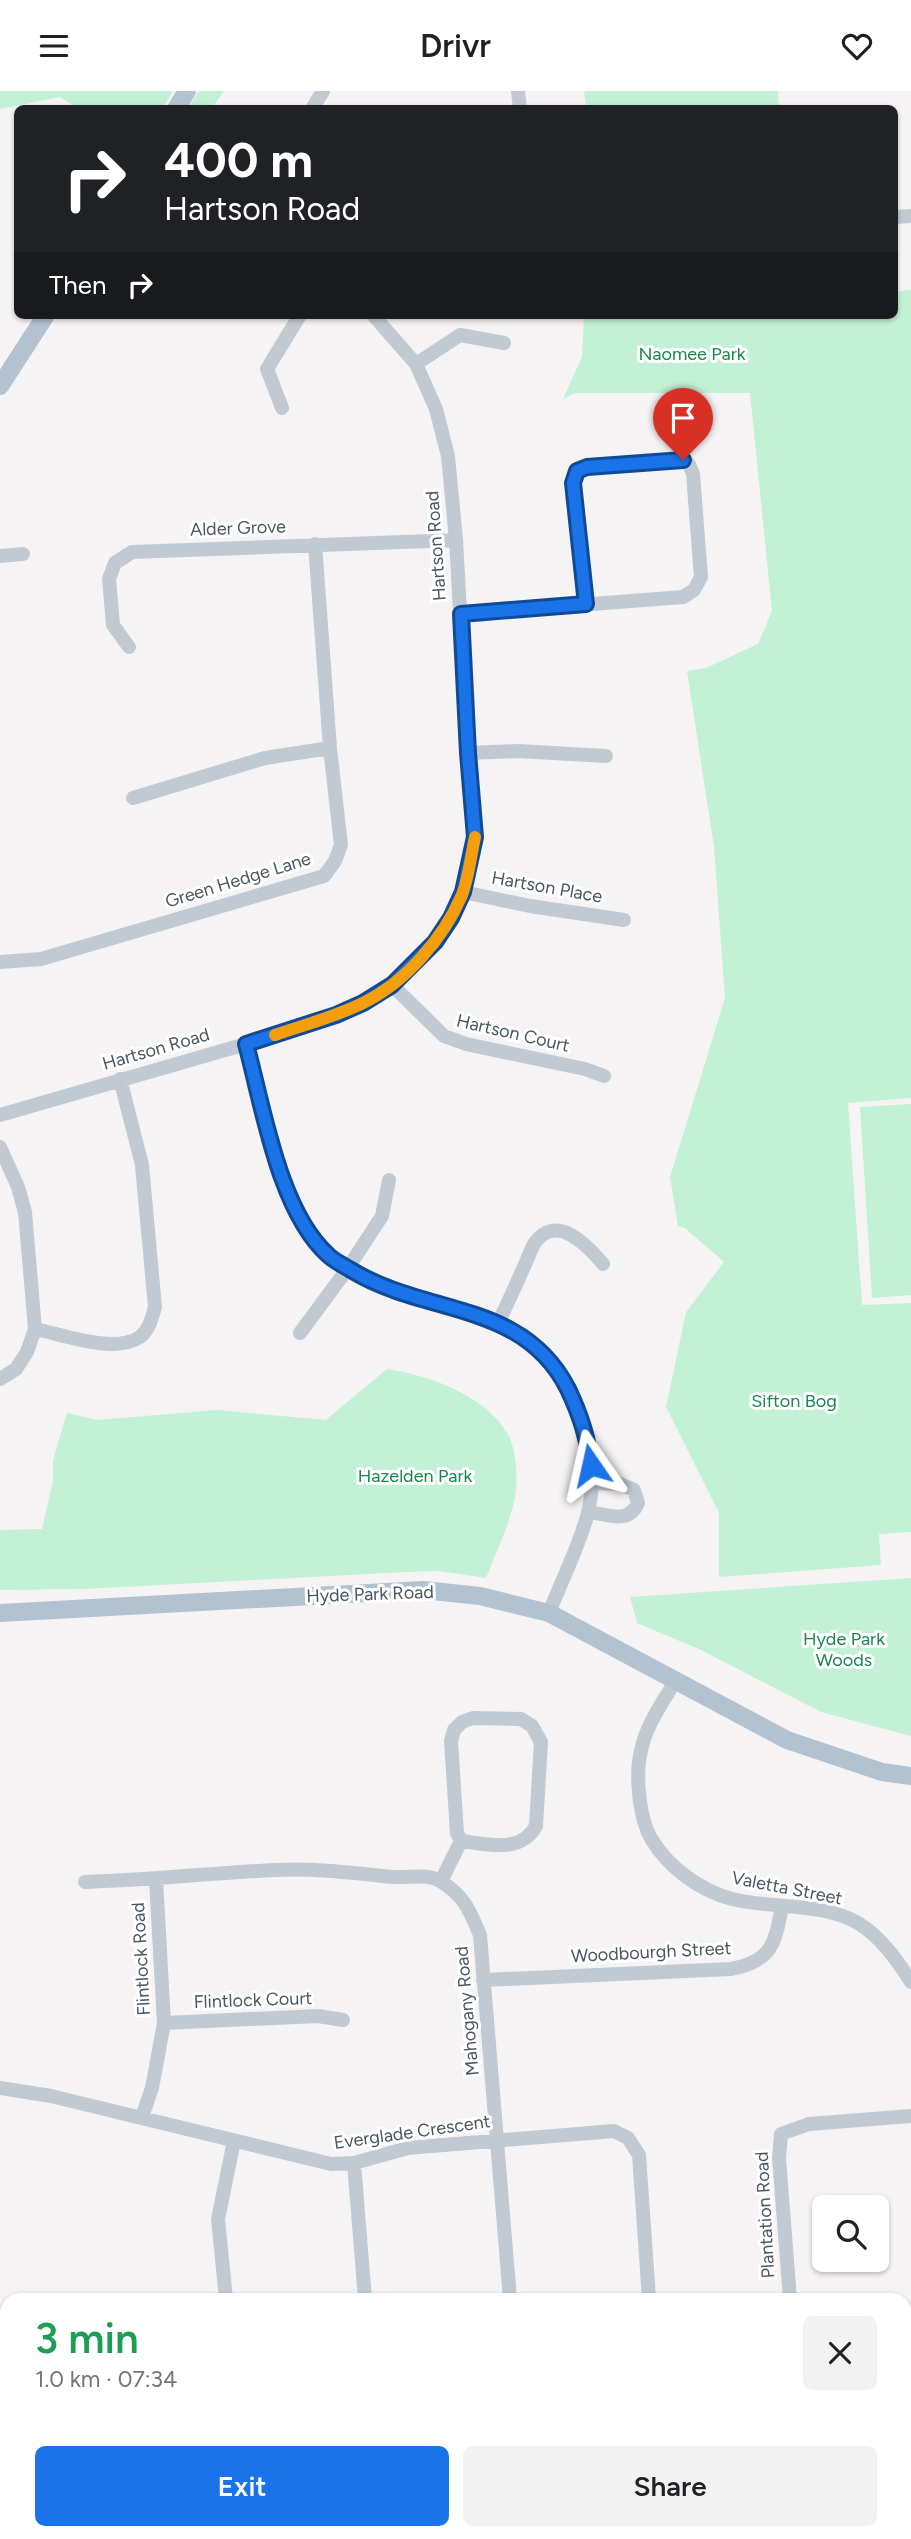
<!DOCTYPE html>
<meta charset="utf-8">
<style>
body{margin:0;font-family:Figtree,sans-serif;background:#f2f2f2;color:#202124;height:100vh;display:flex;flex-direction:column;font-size:26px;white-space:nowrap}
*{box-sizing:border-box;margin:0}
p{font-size:23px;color:#757577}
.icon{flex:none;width:38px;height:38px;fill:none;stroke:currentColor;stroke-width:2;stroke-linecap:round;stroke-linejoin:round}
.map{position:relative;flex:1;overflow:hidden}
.drawer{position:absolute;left:0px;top:2202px;width:912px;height:247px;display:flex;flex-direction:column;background:#fff;border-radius:21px 21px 0 0;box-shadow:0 2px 5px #0004}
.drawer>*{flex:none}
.guide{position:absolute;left:14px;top:14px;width:884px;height:214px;border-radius:10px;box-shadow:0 2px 5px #0004;background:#202124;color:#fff;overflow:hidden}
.controls{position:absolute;left:812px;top:2104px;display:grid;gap:14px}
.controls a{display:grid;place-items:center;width:77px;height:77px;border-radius:10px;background:#fff;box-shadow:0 2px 5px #0004;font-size:35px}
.pin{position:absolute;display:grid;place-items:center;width:60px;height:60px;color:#fff;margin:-72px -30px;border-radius:50% 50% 50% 0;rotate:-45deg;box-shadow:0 0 7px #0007}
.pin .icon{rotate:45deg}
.me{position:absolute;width:77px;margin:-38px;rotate:349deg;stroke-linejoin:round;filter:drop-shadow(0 0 5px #0008)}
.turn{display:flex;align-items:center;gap:24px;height:147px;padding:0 35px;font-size:32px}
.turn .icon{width:91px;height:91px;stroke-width:2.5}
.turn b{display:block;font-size:49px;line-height:60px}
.then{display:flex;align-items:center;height:66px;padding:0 35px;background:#0003;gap:14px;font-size:26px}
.round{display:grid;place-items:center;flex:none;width:74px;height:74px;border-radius:10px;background:#f2f2f2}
.headline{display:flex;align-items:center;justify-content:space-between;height:119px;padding:0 35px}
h1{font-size:42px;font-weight:600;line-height:52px;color:#1e9e55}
.button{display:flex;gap:14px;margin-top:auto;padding:14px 35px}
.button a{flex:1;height:80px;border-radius:10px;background:#1a73e8;color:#fff;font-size:28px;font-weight:600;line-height:80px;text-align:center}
.button a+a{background:#f2f2f2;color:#202124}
header{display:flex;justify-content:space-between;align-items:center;height:91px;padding:0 35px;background:#fff;font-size:32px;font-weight:600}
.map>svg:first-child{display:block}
.green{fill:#c3f1d5}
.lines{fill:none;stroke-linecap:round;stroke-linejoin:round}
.minor{stroke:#c1cad2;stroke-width:14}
.major{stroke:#b3c2d1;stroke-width:18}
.route-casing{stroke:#114b97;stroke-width:18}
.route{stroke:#1a73e8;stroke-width:12}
.slow{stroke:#f59e0b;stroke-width:12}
.labels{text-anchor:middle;stroke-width:6;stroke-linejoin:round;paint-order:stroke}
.park-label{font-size:18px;fill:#17864f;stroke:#fff}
.street-label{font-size:18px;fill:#4a5661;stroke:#fff}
</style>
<header><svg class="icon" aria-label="menu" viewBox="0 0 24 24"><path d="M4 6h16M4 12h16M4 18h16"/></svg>Drivr<svg class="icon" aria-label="heart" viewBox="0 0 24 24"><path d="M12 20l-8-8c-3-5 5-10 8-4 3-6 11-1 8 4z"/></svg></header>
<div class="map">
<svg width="911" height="2448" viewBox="0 0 911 2448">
<rect width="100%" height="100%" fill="#f5f3f3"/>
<path class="green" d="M 0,0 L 173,0 L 163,17 L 77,17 L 60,6 L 0,18 Z
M 199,0 L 224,0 L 212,17 L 188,17 Z
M 584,0 L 778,0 L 779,17 L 586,17 Z
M 911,199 L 911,1007 L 848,1012 L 862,1214 L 911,1212 L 911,1441 L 879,1443 L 881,1474 L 719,1486 L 719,1422 L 666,1316 L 686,1221 L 724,1171 L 685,1137 L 678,1135 L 670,1086 L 725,907 L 714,756 L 687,580 L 706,577 L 758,553 L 772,520 L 750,302 L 575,302 L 563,308 L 582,266 L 584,224 L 894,224 L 894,201 Z
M 911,1013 L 911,1204 L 872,1207 L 860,1016 Z
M 387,1278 C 428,1284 485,1304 507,1342 C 517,1359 518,1387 515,1406 C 510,1433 496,1461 486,1487 L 439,1480 L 406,1481 L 83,1498 L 0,1499 L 0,1439 L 42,1438 L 53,1390 L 53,1369 L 67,1322 L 97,1329 L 217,1319 L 326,1329 Z
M 911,1487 L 911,1645 L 821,1621 L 701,1559 L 637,1532 L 630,1506 Z"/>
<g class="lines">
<path class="minor" d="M 518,0 L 520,18
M 312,18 L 323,0
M 894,126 L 911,125
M 416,273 L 460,244 L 504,252
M 282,317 L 267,278 L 300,224
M 0,465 L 23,463
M 461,523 L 683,506 L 694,499 L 701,486 L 693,383 L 689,373 L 683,369 L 587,376 L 577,380 L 573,392 L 586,513
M 129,556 L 113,534 L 109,488 L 115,472 L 132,461 L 456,449
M 468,662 L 518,660 L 606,665
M 133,707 L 265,667 L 330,657
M 463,801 L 530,815 L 624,829
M 0,871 L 41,868 L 324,785 L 335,770 L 341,754 L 330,657 L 315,453
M 392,894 L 444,945 L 466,953 L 585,978 L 604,985
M 246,953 C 264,1019 277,1114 327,1163 C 333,1169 342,1173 349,1178 C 390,1203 433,1209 478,1224 C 558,1251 605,1335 589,1418 C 582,1449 561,1491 549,1522
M 0,1024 L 246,953 L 336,924 L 363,912 L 392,894 L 434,851 L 451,827 L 463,801 L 475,745 L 468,662 L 456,449 L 448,365 L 436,318 L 416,273 L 373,224
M 0,1056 L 18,1096 L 25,1121 L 35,1238 L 27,1261 L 16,1278 L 0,1288
M 498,1232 C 507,1214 515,1196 523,1178 C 527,1170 530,1160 534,1153 C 556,1121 587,1154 603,1173
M 35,1238 C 64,1244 114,1263 140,1246 C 149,1239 152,1227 155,1216 L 142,1074 L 120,988
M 300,1242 L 348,1177 L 382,1125 L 389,1089
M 588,1421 C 608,1423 628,1434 638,1412 L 634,1399 L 620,1393 L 593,1392
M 676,1589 C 663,1611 646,1634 641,1660 C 635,1683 639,1728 652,1749 C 669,1777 701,1800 732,1808 C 772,1818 821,1811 858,1832 C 881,1846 897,1869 911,1891
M 441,1790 L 461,1750 L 457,1742 L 451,1650 L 454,1639 L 462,1631 L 473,1627 L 521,1628 L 532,1635 L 541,1651 L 536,1735 C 521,1763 487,1753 461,1750
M 85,1791 C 149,1789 212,1782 276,1779 C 315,1777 354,1782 393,1786 C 408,1787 427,1782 440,1790 C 464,1804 470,1820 480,1844 L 510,2208
M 483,1889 L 731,1878 C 772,1870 775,1853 782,1815
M 164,1932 L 318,1925 L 343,1929
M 0,1997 L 51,2005 L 331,2073 L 354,2072 L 408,2057 L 614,2040 L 628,2047 L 639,2064 L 649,2208
M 142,2026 L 152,1997 L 164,1932 L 156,1788
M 354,2072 L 365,2208
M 226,2208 L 218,2128 L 234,2050
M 790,2208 L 779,2067 L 781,2043 L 809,2033 L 911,2025
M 528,2441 L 529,2448
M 806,2441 L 807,2448
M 200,2448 L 205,2441
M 563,2448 L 569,2441"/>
<path class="major" d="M 176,18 L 187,0
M 0,295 L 46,224
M 0,1522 L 423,1499 L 480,1505 L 549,1522 L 787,1649 L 882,1681 L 911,1685"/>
</g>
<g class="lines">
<defs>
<path id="route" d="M 591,1374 C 588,1347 580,1323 568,1298 C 523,1209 426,1225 351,1179 C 343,1174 334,1170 328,1164 C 279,1120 263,1016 246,953 L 336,924 L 363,912 L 392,894 L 435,851 L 451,827 L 463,801 L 475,746 L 468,662 L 461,523 L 586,513 L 573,392 L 577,380 L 587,376 L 683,369"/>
</defs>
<use href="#route" class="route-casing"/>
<use href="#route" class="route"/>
<path class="slow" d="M 275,944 C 304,934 334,926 361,913 C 405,892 443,848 462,804 C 469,786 471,764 475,746"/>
</g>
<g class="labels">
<g class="park-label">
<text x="692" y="269">Naomee Park</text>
<text x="794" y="1316">Sifton Bog</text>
<text x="415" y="1391">Hazelden Park</text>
<text x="844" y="1554">Hyde Park<tspan x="844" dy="21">Woods</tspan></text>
</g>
<g class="street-label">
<text transform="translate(238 437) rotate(-2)" y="6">Alder Grove</text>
<text transform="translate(436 455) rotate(-94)" y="6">Hartson Road</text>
<text transform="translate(238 789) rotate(-17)" y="6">Green Hedge Lane</text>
<text transform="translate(547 796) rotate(10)" y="6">Hartson Place</text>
<text transform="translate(513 942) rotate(13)" y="6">Hartson Court</text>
<text transform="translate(156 958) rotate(-16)" y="6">Hartson Road</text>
<text transform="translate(370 1503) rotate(-2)" y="6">Hyde Park Road</text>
<text transform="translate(787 1797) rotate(11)" y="6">Valetta Street</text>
<text transform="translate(651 1861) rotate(-3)" y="6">Woodbourgh Street</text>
<text transform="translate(141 1868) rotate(-93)" y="6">Flintlock Road</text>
<text transform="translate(253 1909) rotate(-2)" y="6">Flintlock Court</text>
<text transform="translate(467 1920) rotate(-95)" y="6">Mahogany Road</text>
<text transform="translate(412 2041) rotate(-8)" y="6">Everglade Crescent</text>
<text transform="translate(765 2124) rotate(-93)" y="6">Plantation Road</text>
</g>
</g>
</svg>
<div class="controls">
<a><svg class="icon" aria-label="search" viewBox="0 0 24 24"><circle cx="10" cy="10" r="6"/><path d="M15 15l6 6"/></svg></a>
</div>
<div class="pin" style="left:683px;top:369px;background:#d93025"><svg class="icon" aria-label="arrive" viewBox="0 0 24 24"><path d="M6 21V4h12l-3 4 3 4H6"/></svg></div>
<svg class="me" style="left:591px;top:1374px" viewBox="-20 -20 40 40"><path d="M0-17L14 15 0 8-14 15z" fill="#1a73e8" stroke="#fff" stroke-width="4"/></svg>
<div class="guide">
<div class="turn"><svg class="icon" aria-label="right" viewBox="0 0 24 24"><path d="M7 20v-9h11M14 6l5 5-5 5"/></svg><div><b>400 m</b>Hartson Road</div></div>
<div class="then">Then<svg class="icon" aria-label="right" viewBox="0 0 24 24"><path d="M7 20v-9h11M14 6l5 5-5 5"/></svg></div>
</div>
<section class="drawer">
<div class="headline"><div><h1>3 min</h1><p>1.0 km · 07:34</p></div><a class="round"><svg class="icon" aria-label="close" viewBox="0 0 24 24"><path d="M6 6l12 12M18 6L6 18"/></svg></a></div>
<div class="button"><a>Exit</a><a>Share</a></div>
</section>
</div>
